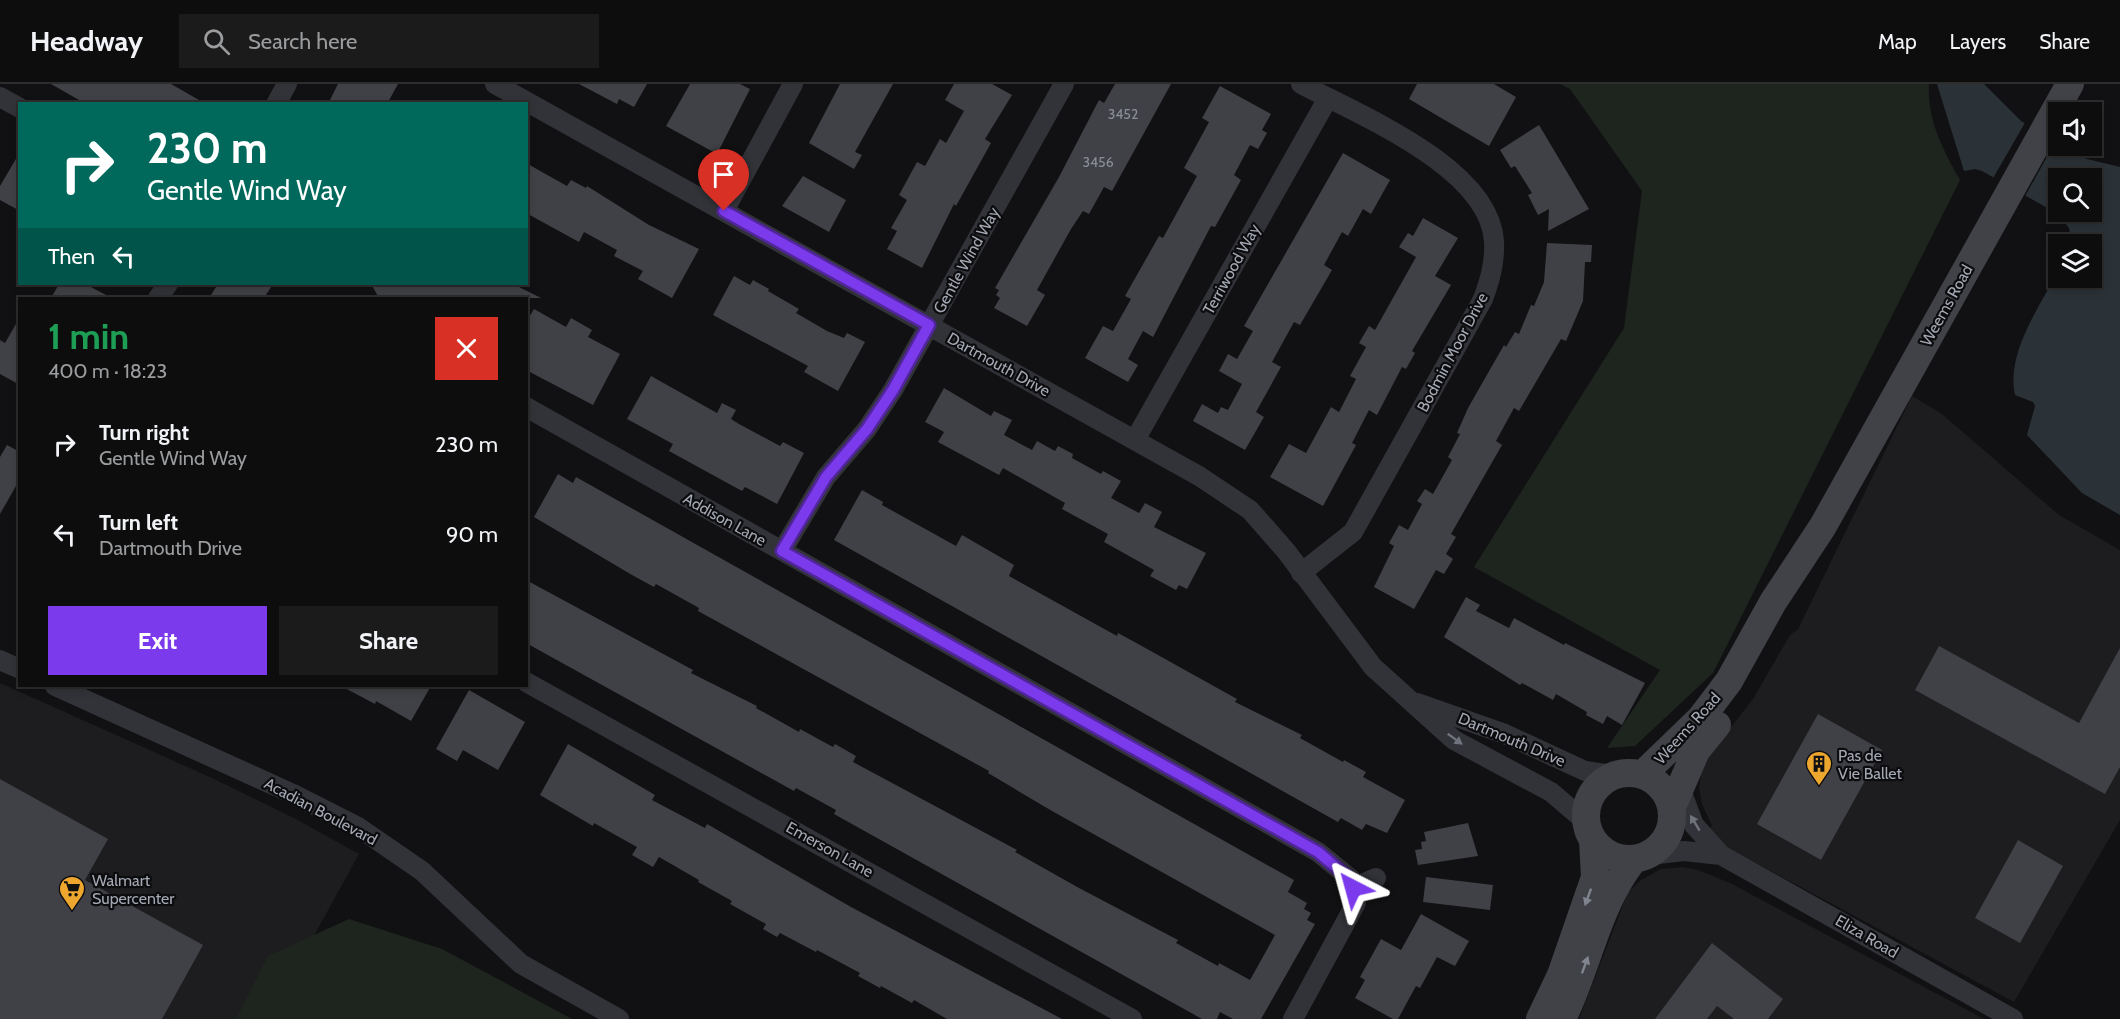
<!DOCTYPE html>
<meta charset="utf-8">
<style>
body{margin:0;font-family:Cabin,sans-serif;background:#1b1b1c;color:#f1f3f6;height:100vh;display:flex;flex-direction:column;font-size:22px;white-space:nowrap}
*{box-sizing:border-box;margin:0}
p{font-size:20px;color:#9a9c9e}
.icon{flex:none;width:33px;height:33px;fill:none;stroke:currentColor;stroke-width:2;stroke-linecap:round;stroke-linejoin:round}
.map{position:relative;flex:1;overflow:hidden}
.drawer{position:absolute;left:18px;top:213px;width:510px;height:390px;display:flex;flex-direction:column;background:#0d0d0e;border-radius:0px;box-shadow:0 3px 9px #0003,0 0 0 2px #2d2d2e}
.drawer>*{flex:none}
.guide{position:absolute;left:18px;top:18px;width:510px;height:183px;border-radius:0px;box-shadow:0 3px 9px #0003,0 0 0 2px #2d2d2e;background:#00695c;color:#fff;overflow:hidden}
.fabs{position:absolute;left:2048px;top:18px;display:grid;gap:12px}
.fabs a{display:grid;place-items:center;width:54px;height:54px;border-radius:0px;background:#0d0d0e;box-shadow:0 3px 9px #0003,0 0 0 2px #2d2d2e;font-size:30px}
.pin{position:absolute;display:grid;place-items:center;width:51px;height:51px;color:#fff;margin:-62px -26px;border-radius:50% 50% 50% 0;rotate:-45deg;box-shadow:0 0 6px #0007}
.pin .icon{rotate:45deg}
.me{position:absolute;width:66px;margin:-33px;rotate:321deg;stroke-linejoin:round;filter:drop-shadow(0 0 4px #0008)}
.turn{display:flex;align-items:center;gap:21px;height:126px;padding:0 30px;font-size:27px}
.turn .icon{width:78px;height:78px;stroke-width:2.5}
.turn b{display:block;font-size:42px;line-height:51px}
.then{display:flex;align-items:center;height:57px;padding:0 30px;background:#0003;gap:12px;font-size:22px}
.round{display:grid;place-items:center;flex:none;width:63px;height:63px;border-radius:0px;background:#1b1b1c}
.head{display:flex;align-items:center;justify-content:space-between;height:102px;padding:0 30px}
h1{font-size:36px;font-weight:700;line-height:45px;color:#1e9e55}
.action{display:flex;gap:12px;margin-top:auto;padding:12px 30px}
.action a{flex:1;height:69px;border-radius:0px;background:#7c3aed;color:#fff;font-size:24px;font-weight:700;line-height:69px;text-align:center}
.action a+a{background:#1b1b1c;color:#f1f3f6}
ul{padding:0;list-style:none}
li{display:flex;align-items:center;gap:18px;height:90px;padding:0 30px}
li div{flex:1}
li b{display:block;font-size:22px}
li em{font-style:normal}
header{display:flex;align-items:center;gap:36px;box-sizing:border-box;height:84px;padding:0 30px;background:#0d0d0e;border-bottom:2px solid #2d2d2e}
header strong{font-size:28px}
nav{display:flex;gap:33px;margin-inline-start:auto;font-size:21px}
.search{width:420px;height:54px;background:#1b1b1c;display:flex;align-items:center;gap:15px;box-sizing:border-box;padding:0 21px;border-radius:0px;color:#9a9c9e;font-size:22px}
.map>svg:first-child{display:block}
.built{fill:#1d1d20}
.green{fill:#1e251e}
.water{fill:#2a3238;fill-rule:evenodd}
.pier{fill:#111113}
.building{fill:#404146}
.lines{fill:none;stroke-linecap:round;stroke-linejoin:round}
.street{stroke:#323338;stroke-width:20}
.secondary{stroke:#404248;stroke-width:28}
.oneway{fill:#70737c}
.oneway2{fill:#80848e}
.route-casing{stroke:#51269a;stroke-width:15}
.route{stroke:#7c3aed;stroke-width:10}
.labels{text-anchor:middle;stroke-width:4.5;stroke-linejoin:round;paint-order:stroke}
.number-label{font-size:14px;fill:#8a8e98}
.street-label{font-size:16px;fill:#a3a8b3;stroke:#0c0c0e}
.poi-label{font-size:16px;fill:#a3a8b3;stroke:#0c0c0e;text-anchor:start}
</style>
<header>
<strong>Headway</strong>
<div class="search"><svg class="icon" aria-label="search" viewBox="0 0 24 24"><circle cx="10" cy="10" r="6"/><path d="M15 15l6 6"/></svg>Search here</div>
<nav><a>Map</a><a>Layers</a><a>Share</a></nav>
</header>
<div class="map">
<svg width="2120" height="935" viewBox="0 0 2120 935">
<rect width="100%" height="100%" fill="#111113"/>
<path class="built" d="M 1912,312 L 1942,330 L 2059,431 L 2120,466 L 2120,736 L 2014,918 L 1717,758 L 1708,746 L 1712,742 L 1702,720 L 1699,704 L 1702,685 L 1713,666 L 1753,615 L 1790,551 L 1798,545 Z
M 0,599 L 212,694 L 294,734 L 359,770 L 268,935 L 0,935 Z
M 1683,783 L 1698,786 L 1730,799 L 1984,935 L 1579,935 L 1628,808 L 1641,796 L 1661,785 Z"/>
<path class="green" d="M 1560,0 L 1929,0 C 1927,36 1943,66 1960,96 L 1713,589 L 1635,662 L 1607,664 L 1660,586 L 1474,483 L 1624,244 L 1642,107 L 1570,5 Z
M 349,835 L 442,865 L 572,935 L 236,935 L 268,872 Z"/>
<path class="water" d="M 1937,0 L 1984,0 L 2021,37 L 2058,58 L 2058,62 L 2063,62 L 2087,75 L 2120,83 L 2120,431 L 2082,409 L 2027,351 L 2035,322 L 2033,318 L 2015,311 C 2006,269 2039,224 2058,187 L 2058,194 L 2091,194 L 2091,160 L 2072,160 L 2069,144 L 2058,130 L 1982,87 L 1975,85 L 1964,87 ZM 2058,94 L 2091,94 L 2091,128 L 2058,128 Z"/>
<path class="pier" d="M 2026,37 L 2057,55 L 2024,114 L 1992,96 Z"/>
<path class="building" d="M 51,0 L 171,0 L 206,20 L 86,20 Z
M 338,0 L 398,0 L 387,20 L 328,20 Z
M 579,0 L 647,0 L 634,23 L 619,15 L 617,20 Z
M 690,0 L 740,0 L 750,5 L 717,70 L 666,42 Z
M 840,0 L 893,0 L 855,68 L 862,71 L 854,85 L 809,59 Z
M 954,0 L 992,0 L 1012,11 L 985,55 L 991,59 L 956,122 L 954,120 L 922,184 L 887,165 L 897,147 L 891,144 L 907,116 L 899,111 L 917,78 L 925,82 L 940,55 L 946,59 L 964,27 L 945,16 Z
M 1115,0 L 1171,0 L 1112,107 L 1104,103 L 1089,130 L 1083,127 L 1071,145 L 1037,206 L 1045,211 L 1027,242 L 994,224 L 1000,214 L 996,211 L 999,206 L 995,204 L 1059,93 L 1099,16 L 1104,19 Z
M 1417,0 L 1494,0 L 1516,13 L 1489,62 L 1409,15 Z
M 1220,2 L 1271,30 L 1262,46 L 1267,49 L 1258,65 L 1250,61 L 1234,91 L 1241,96 L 1215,143 L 1211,142 L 1153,253 L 1143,247 L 1128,275 L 1138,281 L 1128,298 L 1085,274 L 1103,242 L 1113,247 L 1131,215 L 1125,212 L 1159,152 L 1163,154 L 1197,92 L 1184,84 L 1209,38 L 1202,34 Z
M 1539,41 L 1589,125 L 1548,147 L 1549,125 L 1538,131 L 1528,111 L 1532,109 L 1515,82 L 1511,84 L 1500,66 Z
M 20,68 L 20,127 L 0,116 L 0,102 Z
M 1343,69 L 1390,96 L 1371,130 L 1363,125 L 1348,152 L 1342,148 L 1324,181 L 1332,186 L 1300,241 L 1294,238 L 1272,278 L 1281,283 L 1256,328 L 1264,333 L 1245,366 L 1193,337 L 1202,320 L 1218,329 L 1221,323 L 1228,326 L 1242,300 L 1219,287 L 1228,270 L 1237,275 L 1253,247 L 1244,242 Z
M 526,79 L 567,102 L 571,96 L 586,104 L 587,102 L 649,141 L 699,165 L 672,214 L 638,195 L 643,187 L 614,172 L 617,166 L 584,148 L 579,158 L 526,129 Z
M 803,92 L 846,116 L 829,148 L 782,122 Z
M 1423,134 L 1458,154 L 1435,192 L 1451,201 L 1412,267 L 1415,269 L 1406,285 L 1402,283 L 1377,331 L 1369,326 L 1352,359 L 1356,361 L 1323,422 L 1270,393 L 1289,360 L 1306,369 L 1331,323 L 1339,328 L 1356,295 L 1350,292 L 1366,263 L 1359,259 L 1369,242 L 1375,246 L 1416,173 L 1399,163 L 1408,149 L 1413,152 Z
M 1547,159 L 1592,161 L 1591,178 L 1585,178 L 1583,217 L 1566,257 L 1561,255 L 1519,327 L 1514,324 L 1496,357 L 1502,361 L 1451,450 L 1456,453 L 1446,470 L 1453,475 L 1444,490 L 1436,486 L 1414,525 L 1374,503 L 1394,462 L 1389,459 L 1399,441 L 1408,446 L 1422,420 L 1417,417 L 1425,405 L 1433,410 L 1452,376 L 1448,373 L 1460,350 L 1457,349 L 1468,324 L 1504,261 L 1506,263 L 1515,248 L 1519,250 L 1531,221 L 1534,222 L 1544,198 Z
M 734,192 L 750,201 L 753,196 L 769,205 L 768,207 L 799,225 L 796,229 L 827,247 L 844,254 L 847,249 L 865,258 L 838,307 L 804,288 L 808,282 L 713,231 Z
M 59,200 L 85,200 L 112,214 L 51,214 Z
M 218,200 L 273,200 L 264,214 L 209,214 Z
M 371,200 L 513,200 L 541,214 L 379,214 Z
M 534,225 L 566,243 L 571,234 L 592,246 L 588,253 L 620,270 L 593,321 L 526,286 L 526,238 Z
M 20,233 L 20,301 L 0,290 L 0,256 L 5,259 Z
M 651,292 L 717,329 L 722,319 L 736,326 L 731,335 L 739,340 L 780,362 L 783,358 L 804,369 L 777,420 L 745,403 L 742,407 L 689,378 L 669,367 L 673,360 L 627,335 Z
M 944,304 L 991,332 L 994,327 L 1012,336 L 1004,351 L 1032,366 L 1037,357 L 1055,367 L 1058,362 L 1073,370 L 1072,374 L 1101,390 L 1103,387 L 1121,397 L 1111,414 L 1139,429 L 1145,419 L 1162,428 L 1154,443 L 1206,469 L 1187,505 L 1179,501 L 1176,506 L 1150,492 L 1154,486 L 1104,458 L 1108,450 L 1062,425 L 1065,419 L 1003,384 L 999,391 L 938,358 L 944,348 L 925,338 Z
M 7,361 L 20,368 L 20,395 L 0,430 L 0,373 Z
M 558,390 L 573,399 L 576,393 L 1294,796 L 1288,808 L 1307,819 L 1304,825 L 1311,829 L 1307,836 L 1315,840 L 1261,935 L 1233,935 L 1220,928 L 1217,935 L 1202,935 L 834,730 L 836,726 L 796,704 L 794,707 L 526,559 L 526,496 L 693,586 L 691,589 L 757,622 L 756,624 L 799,648 L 800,645 L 833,663 L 835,660 L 856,672 L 853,678 L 1017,766 L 1015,768 L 1079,804 L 1178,856 L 1176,859 L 1218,882 L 1219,879 L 1250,896 L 1275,851 L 1052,727 L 988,689 L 989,687 L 698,527 L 699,524 L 656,500 L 654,503 L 632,491 L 534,433 Z
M 862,406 L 883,418 L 882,421 L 956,462 L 962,451 L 1014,481 L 1009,492 L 1117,552 L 1118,549 L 1140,561 L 1237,615 L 1235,618 L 1302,651 L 1300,654 L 1343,678 L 1344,676 L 1366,688 L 1363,693 L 1405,716 L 1387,749 L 1366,740 L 1362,746 L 1341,734 L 1338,738 L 834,456 Z
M 1466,513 L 1480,521 L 1476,527 L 1509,544 L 1514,534 L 1564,561 L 1565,559 L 1645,599 L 1622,641 L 1607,632 L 1603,640 L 1586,631 L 1587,628 L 1556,610 L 1553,616 L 1522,599 L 1520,601 L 1444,553 Z
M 1939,562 L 2079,639 L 2120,564 L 2120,683 L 2105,710 L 1915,606 Z
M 341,602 L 431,602 L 411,637 L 376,617 L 375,620 Z
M 469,606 L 525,638 L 498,686 L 463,666 L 457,677 L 436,665 Z
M 1818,630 L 1882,666 L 1821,776 L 1757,740 Z
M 568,660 L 655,711 L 652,716 L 705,744 L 707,740 L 851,823 L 1062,935 L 947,935 L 914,916 L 912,919 L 881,902 L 880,904 L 858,892 L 860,889 L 817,866 L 816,868 L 780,849 L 777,853 L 763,845 L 766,840 L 730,820 L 732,817 L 698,798 L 699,796 L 659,773 L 653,783 L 632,771 L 637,763 L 594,739 L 593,742 L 540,711 Z
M 0,695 L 108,755 L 85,796 L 203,861 L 162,935 L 0,935 Z
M 1468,739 L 1478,772 L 1418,781 L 1415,766 L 1422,765 L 1421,758 L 1426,757 L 1424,748 Z
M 2018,756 L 2063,782 L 2020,859 L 1975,834 Z
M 1426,793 L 1493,801 L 1490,826 L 1423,818 Z
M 1421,830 L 1469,857 L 1455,882 L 1437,873 L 1420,904 L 1416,902 L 1398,935 L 1393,935 L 1355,914 L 1365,896 L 1360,893 L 1381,855 L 1401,866 Z
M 1712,859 L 1783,915 L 1768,935 L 1734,935 L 1717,922 L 1707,935 L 1655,935 Z"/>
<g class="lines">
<path class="street" d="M 495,0 L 1199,392 L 1250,426 L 1286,467 L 1373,583 L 1454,656 L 1551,708 L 1585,737
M 1301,0 C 1359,31 1489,83 1494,157 C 1495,179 1490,196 1483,215 L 1353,448 L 1301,489
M 0,13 L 20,24
M 276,20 L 287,0
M 724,127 L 793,0
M 158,214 L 168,200
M 526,323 L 1318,768 L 1351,795 L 1356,819 L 1293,935
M 1135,356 L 1328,14
M 782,467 L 826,393 L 867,345 L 893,306 L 1064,0
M 0,576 L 20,585
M 526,598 L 1132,935
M 55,602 L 293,710 L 358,743 L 422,787 L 521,880 L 619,935
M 1417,619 L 1505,650 L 1585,687 L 1613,691
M 1679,701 L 1694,741 L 1721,771 L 2013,935
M 1649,771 L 1684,767 L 1721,771
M 1353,804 L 1376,794"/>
<path class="secondary" d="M1586 732a43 43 0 1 1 86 0a43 43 0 1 1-86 0Z
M 1643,690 L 1701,634 L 1729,597 L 1773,518 L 1823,442 L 2070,0
M 1672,723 L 1696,667 L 1717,641
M 1540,935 L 1561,891 L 1595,793 L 1593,756
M 1562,935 C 1588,883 1597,821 1634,775"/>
</g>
<defs><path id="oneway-solid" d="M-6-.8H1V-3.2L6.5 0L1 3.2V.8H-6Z" transform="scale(1.5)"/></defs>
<g class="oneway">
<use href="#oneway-solid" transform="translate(1455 655) rotate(36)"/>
<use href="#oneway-solid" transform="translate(1695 739) rotate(-121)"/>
</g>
<g class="oneway2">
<use href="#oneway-solid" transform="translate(1588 813) rotate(110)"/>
<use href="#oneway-solid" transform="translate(1585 881) rotate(-70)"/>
</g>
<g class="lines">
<defs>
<path id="route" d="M 724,127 L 929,241 L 893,306 L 867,345 L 826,393 L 782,467 L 1318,768 L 1350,795 L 1353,804"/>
</defs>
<use href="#route" class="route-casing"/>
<use href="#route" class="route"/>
</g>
<defs>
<symbol id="building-pin" viewBox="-11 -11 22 30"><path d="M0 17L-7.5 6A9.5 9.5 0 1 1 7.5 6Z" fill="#eda72f" stroke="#0c0c0e"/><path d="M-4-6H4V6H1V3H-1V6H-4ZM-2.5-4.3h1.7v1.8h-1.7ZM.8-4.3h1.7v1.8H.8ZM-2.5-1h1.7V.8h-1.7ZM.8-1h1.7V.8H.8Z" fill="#111"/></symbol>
<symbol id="supermarket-pin" viewBox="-11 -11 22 30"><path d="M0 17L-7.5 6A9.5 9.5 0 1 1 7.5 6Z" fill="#eda72f" stroke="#0c0c0e"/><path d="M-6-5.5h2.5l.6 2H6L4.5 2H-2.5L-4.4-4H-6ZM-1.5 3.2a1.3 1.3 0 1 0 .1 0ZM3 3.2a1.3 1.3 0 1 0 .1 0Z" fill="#111"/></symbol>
</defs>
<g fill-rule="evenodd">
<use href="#building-pin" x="1804" y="665" width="30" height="40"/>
<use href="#supermarket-pin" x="57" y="790" width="30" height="40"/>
</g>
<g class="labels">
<g class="number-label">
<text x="1123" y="35">3452</text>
<text x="1098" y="83">3456</text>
</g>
<g class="street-label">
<text transform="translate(966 176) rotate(-61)" y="6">Gentle Wind Way</text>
<text transform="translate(1231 185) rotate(-61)" y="6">Terriwood Way</text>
<text transform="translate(1946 221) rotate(-61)" y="6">Weems Road</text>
<text transform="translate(1452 268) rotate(-62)" y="6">Bodmin Moor Drive</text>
<text transform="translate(999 280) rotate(29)" y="6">Dartmouth Drive</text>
<text transform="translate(725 435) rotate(29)" y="6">Addison Lane</text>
<text transform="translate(1687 644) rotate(-48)" y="6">Weems Road</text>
<text transform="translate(1512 655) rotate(23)" y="6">Dartmouth Drive</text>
<text transform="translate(321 727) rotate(28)" y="6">Acadian Boulevard</text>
<text transform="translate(830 765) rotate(29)" y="6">Emerson Lane</text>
<text transform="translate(1867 852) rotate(30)" y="6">Eliza Road</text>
</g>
<g class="poi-label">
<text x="1838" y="677">Pas de<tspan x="1838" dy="18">Vie Ballet</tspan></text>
<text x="92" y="802">Walmart<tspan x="92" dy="18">Supercenter</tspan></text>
</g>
</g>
</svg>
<div class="fabs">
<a><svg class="icon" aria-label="sound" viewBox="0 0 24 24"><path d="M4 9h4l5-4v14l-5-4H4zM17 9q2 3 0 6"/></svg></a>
<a><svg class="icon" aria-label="search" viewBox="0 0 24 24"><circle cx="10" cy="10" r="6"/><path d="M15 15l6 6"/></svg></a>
<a><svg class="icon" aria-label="layers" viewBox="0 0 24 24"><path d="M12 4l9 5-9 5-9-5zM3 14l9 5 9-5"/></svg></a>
</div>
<div class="pin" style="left:724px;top:127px;background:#d93025"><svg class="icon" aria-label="arrive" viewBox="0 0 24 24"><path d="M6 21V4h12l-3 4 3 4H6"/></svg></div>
<svg class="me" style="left:1353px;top:804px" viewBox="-20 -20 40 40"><path d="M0-17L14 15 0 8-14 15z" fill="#7c3aed" stroke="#fff" stroke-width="4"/></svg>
<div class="guide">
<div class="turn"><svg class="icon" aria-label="right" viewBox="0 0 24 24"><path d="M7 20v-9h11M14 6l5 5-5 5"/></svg><div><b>230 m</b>Gentle Wind Way</div></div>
<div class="then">Then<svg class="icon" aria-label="left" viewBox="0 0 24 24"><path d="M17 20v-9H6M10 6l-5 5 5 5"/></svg></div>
</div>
<section class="drawer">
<div class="head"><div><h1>1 min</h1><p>400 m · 18:23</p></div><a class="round" style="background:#d93025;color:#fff"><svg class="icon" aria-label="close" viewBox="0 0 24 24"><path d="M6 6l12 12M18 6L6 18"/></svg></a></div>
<ul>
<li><svg class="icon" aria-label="right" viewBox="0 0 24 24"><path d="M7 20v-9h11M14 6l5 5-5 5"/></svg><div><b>Turn right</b><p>Gentle Wind Way</p></div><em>230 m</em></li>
<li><svg class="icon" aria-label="left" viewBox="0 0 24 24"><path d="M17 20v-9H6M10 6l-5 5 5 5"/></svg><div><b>Turn left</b><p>Dartmouth Drive</p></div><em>90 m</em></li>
</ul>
<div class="action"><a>Exit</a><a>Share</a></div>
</section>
</div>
